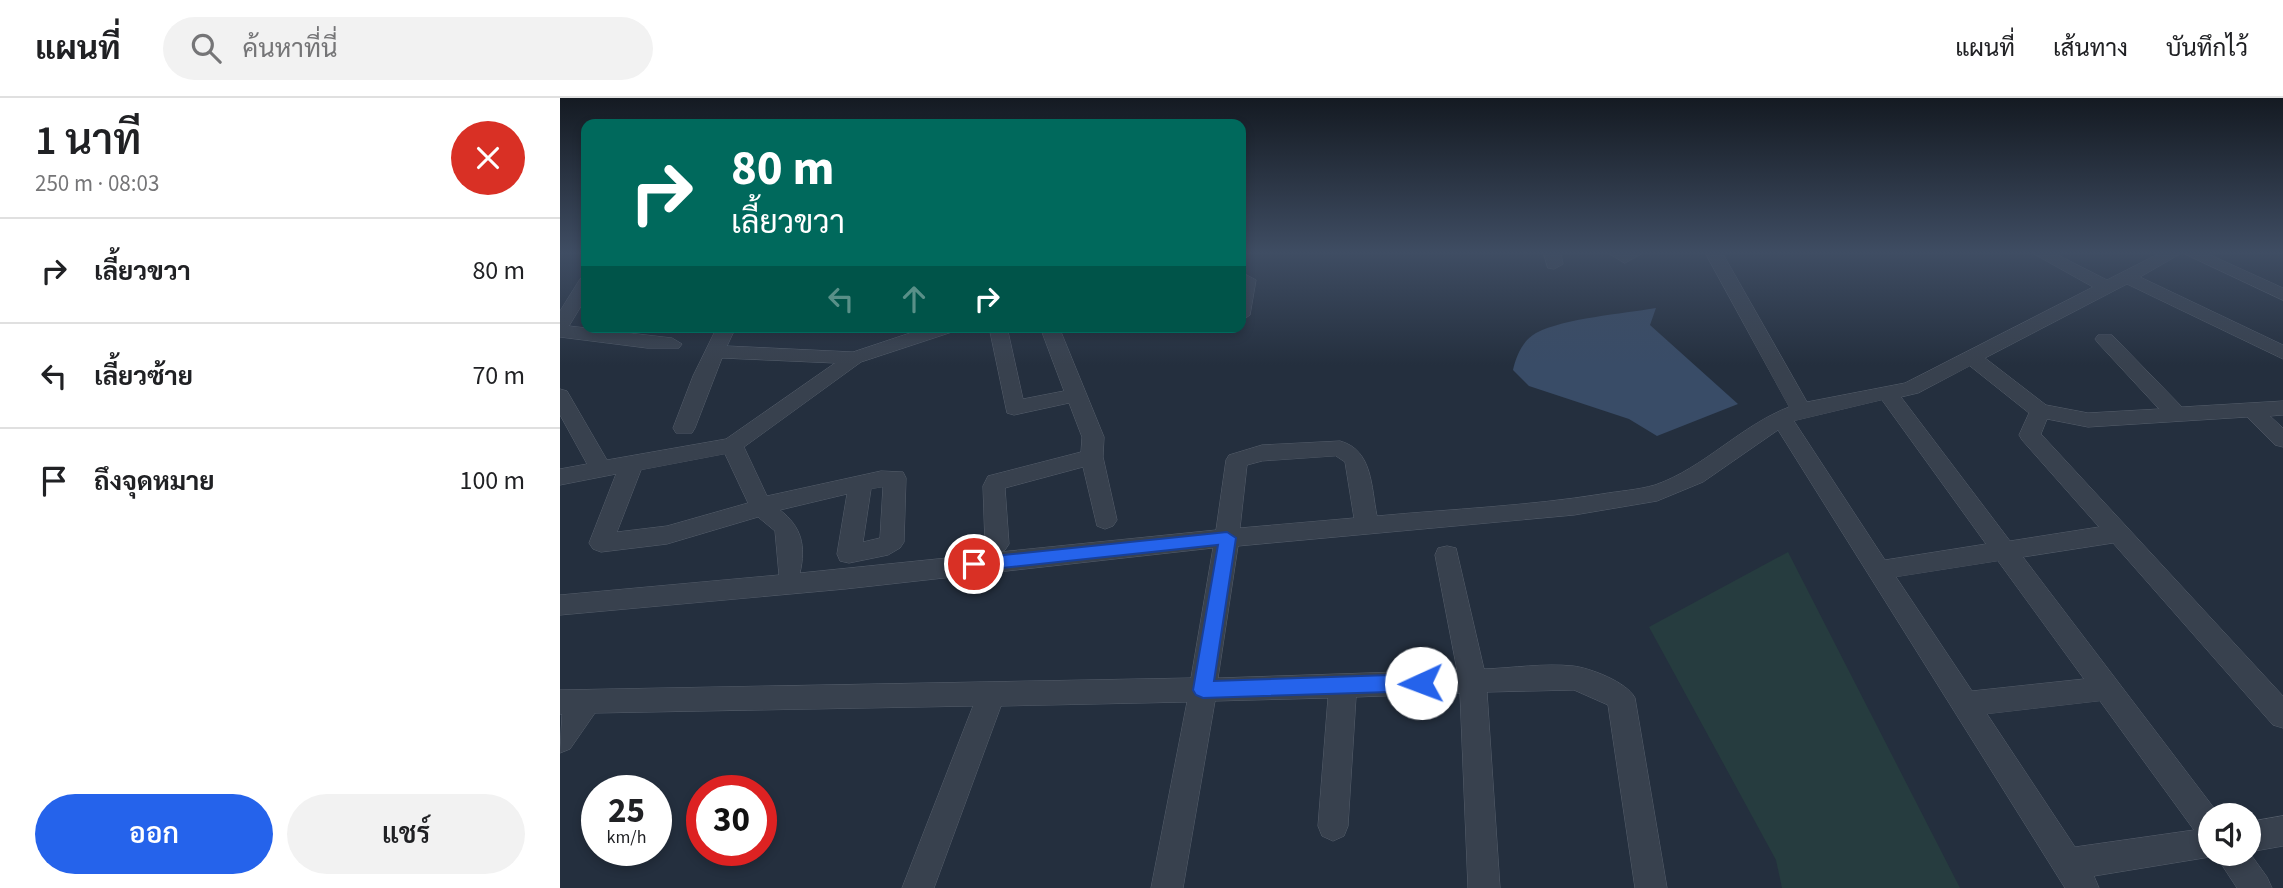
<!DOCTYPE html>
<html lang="th">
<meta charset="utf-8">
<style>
body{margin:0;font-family:"Source Sans 3",Sarabun,sans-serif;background:#f2f2f2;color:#202124;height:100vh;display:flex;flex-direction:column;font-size:26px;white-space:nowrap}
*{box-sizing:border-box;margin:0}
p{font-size:23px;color:#757577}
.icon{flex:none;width:38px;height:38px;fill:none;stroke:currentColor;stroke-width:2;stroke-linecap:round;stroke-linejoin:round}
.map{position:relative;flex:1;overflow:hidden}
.details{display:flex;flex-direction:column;background:#fff;width:560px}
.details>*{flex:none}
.guide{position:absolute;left:21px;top:21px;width:665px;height:214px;border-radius:14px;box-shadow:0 4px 10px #0003;background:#00695c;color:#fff;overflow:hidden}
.controls{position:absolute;left:1638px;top:705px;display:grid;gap:14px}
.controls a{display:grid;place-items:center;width:63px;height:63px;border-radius:50%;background:#fff;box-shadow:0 4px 10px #0003;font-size:35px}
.speed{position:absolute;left:21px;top:677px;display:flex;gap:14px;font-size:35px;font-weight:700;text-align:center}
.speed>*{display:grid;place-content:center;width:91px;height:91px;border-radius:50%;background:#fff;box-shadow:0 4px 10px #0003;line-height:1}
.speed small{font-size:18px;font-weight:400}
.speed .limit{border:10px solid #d22;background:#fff;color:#111}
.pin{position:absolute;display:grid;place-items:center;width:60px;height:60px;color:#fff;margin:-30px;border:4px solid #fff;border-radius:50%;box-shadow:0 2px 7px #0007}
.me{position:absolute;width:77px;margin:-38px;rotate:268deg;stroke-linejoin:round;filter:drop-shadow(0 0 5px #0008)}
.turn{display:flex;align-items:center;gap:24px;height:147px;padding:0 35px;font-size:32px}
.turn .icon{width:91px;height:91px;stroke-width:2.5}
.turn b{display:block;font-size:49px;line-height:60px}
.lanes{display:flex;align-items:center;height:66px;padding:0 35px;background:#0003;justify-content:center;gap:35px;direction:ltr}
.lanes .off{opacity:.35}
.round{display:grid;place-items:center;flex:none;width:74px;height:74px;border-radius:37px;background:#f2f2f2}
.overview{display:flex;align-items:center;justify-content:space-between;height:119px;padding:0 35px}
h1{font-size:42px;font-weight:600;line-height:52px}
.action{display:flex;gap:14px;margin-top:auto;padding:14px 35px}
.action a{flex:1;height:80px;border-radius:42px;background:#2563eb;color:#fff;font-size:28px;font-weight:600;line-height:80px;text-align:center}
.action a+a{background:#f2f2f2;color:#202124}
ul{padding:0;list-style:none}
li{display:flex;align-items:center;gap:21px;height:105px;padding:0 35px;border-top:2px solid #e0e0e0}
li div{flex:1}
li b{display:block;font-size:26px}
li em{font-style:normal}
header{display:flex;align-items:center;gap:42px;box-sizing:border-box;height:98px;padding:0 35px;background:#fff;border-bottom:2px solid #e0e0e0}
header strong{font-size:33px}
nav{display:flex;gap:38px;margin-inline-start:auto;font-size:24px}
.search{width:490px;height:63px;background:#f2f2f2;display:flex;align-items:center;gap:18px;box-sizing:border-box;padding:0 24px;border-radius:38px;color:#757577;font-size:26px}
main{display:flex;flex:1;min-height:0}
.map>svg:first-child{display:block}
.green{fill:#263c3f}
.water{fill:#394c67}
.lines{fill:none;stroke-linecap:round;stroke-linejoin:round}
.minor-casing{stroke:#565f6c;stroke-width:1}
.minor{fill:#38414e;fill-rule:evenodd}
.route{fill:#2563eb;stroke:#184099;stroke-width:2}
</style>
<header>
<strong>แผนที่</strong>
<div class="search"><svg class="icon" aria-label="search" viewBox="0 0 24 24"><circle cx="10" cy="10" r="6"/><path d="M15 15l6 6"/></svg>ค้นหาที่นี่</div>
<nav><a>แผนที่</a><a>เส้นทาง</a><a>บันทึกไว้</a></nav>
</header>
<main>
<section class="details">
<div class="overview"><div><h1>1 นาที</h1><p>250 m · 08:03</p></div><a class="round" style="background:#d93025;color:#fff"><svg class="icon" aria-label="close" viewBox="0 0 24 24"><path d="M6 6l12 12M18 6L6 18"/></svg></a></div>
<ul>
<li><svg class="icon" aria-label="right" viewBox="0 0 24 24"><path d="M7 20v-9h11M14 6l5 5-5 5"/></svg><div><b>เลี้ยวขวา</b></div><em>80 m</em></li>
<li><svg class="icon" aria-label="left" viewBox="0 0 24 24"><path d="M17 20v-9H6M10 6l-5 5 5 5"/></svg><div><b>เลี้ยวซ้าย</b></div><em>70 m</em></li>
<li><svg class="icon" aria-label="arrive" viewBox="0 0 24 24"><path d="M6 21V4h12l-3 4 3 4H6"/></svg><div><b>ถึงจุดหมาย</b></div><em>100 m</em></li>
</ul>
<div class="action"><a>ออก</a><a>แชร์</a></div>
</section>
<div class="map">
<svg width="1723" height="790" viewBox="0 0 1723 790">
<rect width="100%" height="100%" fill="#242f3e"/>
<path class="green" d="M 1228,454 L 1400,790 L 1222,790 L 1216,762 L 1089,529 Z"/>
<path class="water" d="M 1096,210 L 1090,227 L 1178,306 L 1097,338 L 1069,321 L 969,288 L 953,272 C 956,258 963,242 976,235 C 1005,220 1062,216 1096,210 Z"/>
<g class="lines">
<defs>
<path id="minor" d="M 984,156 L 1001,156 L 1003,166 L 994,171 L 988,170 Z
M 1050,156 L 1081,156 L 1065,165 Z
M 1146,156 L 1163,156 L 1247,304 L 1345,285 L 1533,189 L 1474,156 L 1496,156 L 1547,182 L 1598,156 L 1620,156 L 1580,179 L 1723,247 L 1723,261 L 1567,186 L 1425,260 L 1486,307 L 1528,315 L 1599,311 L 1538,245 L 1535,241 L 1538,237 L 1552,237 L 1622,309 L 1723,303 L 1723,317 L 1710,318 L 1723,330 L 1723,349 L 1715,347 L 1687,319 L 1528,329 L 1487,321 L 1481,336 L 1723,598 L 1723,630 L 1713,627 L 1553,445 L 1463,459 L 1660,718 L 1650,718 L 1650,756 L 1689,754 L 1707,779 L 1712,790 L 1677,790 L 1656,758 L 1534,778 L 1539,790 L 1505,790 L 1218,332 L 1143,384 L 1097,403 L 1014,417 L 678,448 L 658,580 L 897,572 L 875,457 L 878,450 L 887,448 L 896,450 L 924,571 C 953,570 984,565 1013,568 C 1030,570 1067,584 1075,600 L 1107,790 L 1075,790 L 1048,607 L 1014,592 L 927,594 L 940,790 L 908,790 L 900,595 L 796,599 L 788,728 L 784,738 L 773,743 L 762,738 L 758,728 L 768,600 L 655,603 L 623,790 L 591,790 L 627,604 L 441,608 L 374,790 L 342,790 L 413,608 L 35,615 L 10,651 L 0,655 L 2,616 L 0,616 L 0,592 L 631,580 L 653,450 L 285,491 L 0,517 L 0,497 L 219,477 L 215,433 L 198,419 L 107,446 L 41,454 L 33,451 L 29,445 L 56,376 L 0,387 L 0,371 L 27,366 L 0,317 L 0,291 L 7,293 L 47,362 L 166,341 L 275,265 L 162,260 L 135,330 L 132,335 L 116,335 L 113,330 L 133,278 L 157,229 L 176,229 L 167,248 L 293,254 L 368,229 L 397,229 L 395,233 L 301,264 L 184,349 L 207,398 L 321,373 L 343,374 L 346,380 L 344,444 L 340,450 L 328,457 L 289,465 L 280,463 L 277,456 L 287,396 L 220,412 C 242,429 246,448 240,475 L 436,455 L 429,452 L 425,446 L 423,388 L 428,378 L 521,354 L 522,339 L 509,305 L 454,317 L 447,315 L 429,229 L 447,229 L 463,301 L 504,293 L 480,229 L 499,229 L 544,339 L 543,359 L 557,422 L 553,428 L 545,431 L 537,428 L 523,369 L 445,390 L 449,446 L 445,452 L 440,454 L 656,432 L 666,362 L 669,357 L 702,347 L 780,343 C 813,352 811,389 817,418 C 892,411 968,408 1042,396 C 1059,393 1078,392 1095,387 C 1144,370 1180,328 1229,309 ZM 1410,268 L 1469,315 L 1459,337 L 1462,342 L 1539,429 L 1450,443 L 1341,299 L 1358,295 ZM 1322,302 L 1426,446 L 1325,462 L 1234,323 ZM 165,356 L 188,405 L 107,428 L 57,434 L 81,372 ZM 776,358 L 785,364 L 794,420 L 680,430 L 687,367 L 702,363 ZM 323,389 L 320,440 L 303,444 L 311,391 ZM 1438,463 L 1524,581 L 1412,593 L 1336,479 ZM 1540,603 L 1634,732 L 1515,749 L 1427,616 Z
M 1625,156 L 1648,156 L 1723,190 L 1723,202 Z
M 681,174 L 696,182 L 690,217 L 681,223 Z
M 26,180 L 26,200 L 9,228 L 112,240 L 122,246 L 119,250 L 87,250 L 0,239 L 0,213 L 20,181 Z
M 1723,718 L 1723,748 L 1689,754 L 1689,724 Z"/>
</defs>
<use href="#minor" class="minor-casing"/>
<use href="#minor" class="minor"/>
</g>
<linearGradient id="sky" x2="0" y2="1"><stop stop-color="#141a22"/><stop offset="0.58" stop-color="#3f4d63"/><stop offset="1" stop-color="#3f4d63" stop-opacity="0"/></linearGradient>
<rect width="1723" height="267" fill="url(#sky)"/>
<path class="route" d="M 667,434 L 676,440 L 654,583 L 861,576 L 868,579 L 870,585 L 868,590 L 861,593 L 643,600 L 636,597 L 633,592 L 658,447 L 414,473 L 408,471 L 406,466 L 408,462 L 414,460 Z"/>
</svg>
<div class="controls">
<a><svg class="icon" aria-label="sound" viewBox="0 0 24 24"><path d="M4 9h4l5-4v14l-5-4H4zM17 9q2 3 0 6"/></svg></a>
</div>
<div class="speed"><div>25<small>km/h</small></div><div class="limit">30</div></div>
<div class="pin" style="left:414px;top:466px;background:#d93025"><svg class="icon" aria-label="arrive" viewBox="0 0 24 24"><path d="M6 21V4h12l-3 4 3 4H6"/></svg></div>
<svg class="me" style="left:861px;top:585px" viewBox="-20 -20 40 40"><circle r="19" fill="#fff"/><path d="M0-13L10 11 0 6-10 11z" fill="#2563eb"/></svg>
<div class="guide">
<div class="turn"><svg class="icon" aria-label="right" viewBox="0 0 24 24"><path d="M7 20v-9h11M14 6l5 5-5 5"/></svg><div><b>80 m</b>เลี้ยวขวา</div></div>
<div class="lanes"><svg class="icon off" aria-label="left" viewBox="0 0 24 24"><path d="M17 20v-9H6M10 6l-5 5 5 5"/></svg><svg class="icon off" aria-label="ahead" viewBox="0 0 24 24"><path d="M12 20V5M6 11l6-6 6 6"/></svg><svg class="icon" aria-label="right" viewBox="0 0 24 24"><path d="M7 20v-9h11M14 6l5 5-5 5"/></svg></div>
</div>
</div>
</main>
